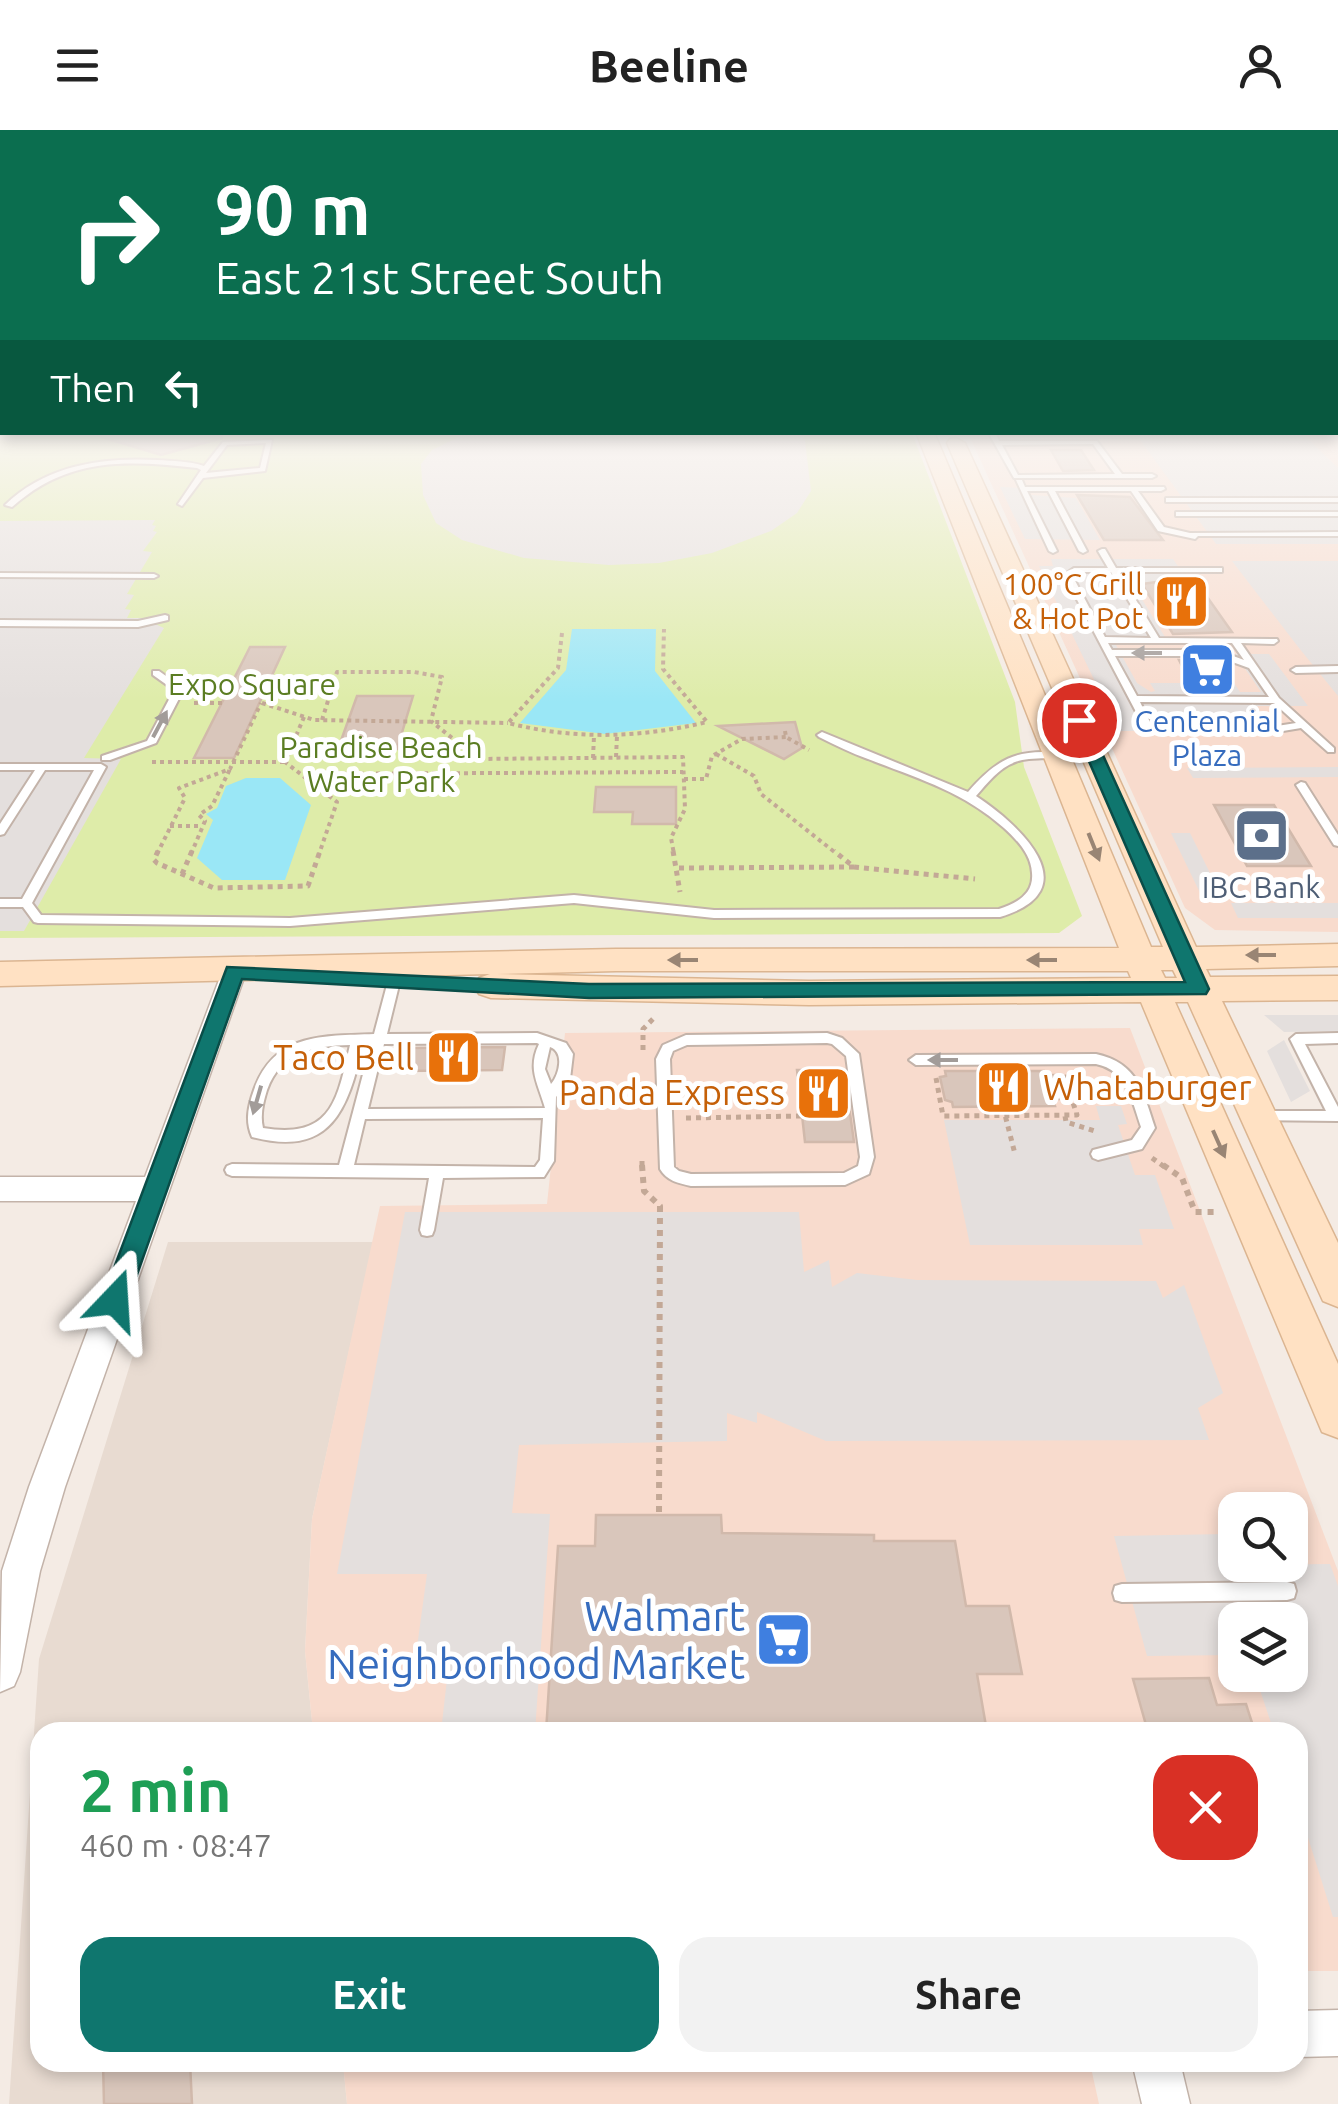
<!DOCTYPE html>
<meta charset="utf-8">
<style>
body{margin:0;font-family:Ubuntu,sans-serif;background:#f2f2f2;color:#222;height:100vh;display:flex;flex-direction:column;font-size:38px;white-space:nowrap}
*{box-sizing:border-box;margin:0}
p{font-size:32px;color:#767676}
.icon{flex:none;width:55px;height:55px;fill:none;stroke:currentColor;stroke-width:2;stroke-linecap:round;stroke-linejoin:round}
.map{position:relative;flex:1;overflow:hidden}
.panel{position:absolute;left:30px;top:1592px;width:1278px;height:350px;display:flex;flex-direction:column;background:#fff;border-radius:30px;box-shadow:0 5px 15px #0003}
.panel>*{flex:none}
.guide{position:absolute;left:0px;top:0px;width:1340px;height:305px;box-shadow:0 5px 15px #0003;background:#0b6e4f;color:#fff;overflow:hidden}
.buttons{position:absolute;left:1218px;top:1362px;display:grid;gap:20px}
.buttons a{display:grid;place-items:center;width:90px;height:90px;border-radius:20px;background:#fff;box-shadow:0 5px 15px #0003;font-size:50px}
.pin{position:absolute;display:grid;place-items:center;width:85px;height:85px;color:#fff;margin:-42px;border:5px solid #fff;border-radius:50%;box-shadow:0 2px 10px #0007}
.me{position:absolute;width:110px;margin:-55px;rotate:20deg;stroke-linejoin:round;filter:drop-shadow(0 0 8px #0008)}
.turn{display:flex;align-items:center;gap:35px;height:210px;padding:0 50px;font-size:45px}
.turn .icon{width:130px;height:130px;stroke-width:2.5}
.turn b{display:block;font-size:70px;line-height:85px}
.then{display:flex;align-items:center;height:95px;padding:0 50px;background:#0003;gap:20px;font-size:38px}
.round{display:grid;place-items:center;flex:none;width:105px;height:105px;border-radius:30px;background:#f2f2f2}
.overview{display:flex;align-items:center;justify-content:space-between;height:170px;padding:0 50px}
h1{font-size:60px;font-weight:700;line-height:75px;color:#1e9e55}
.button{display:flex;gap:20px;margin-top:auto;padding:20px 50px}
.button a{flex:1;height:115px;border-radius:30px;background:#0f766e;color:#fff;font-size:40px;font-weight:700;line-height:115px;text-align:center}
.button a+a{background:#f2f2f2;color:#222}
header{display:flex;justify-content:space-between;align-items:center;height:130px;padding:0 50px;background:#fff;font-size:45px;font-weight:700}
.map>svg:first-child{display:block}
.residential{fill:#e8dbd1}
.commercial{fill:#f8dbcd;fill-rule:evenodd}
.green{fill:#deeca9}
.parking{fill:#e4dfdd}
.water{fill:#9ae7f6}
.building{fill:#d9c6bb;stroke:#d1b9ab;stroke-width:2.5}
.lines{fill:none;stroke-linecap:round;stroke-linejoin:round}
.service-casing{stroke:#c3b3a9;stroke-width:4}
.minor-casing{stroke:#c3b3a9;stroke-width:3}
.secondary-casing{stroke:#dbb591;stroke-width:3}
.path-far2{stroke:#c3a896;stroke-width:4;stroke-dasharray:4 4;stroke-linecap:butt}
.path-far1{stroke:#c3a896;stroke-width:5;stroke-dasharray:5 5;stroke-linecap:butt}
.path{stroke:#c3a896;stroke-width:6;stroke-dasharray:6 6;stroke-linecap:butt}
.service{fill:#fff;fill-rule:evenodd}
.minor{fill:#fff;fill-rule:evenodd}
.secondary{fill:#ffe1c3;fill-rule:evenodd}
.oneway{fill:#a29c99}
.oneway2{fill:#998574}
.route{fill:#0f766e;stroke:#0a4d48;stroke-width:2.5}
.labels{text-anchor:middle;stroke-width:10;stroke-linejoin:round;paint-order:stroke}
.far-food-label{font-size:30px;fill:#c56008;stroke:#fff;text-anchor:end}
.far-park-label{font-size:30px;fill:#5b7d22;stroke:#fff}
.far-shop-label{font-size:30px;fill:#366cbe;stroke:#fff}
.far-service-label{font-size:30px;fill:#4e5e75;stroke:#fff}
.food-label{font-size:35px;fill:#c56008;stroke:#fff;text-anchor:end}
.near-shop-label{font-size:42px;fill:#366cbe;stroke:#fff;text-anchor:end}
</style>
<header><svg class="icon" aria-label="menu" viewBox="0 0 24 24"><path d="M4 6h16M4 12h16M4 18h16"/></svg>Beeline<svg class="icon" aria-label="person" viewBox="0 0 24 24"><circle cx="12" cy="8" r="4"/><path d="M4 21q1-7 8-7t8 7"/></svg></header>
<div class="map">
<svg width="1338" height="1974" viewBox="0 0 1338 1974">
<rect width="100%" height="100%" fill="#f4ebe4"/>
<path class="residential" d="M 168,1112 L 373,1112 L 312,1389 L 305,1521 L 313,1602 L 40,1602 L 40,1932 L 343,1933 L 347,1974 L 9,1974 L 39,1529 Z"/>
<path class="commercial" d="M 1338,296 L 1338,802 L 1215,800 L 1185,778 L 968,303 L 1338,302 Z
M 1130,898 L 1338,1441 L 1338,1841 L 1298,1841 L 1298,1602 L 313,1602 L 305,1521 L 312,1389 L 380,1076 L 547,1074 L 565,903 ZM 1235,1380 L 1290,1380 L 1290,1435 L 1235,1435 ZM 1235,1490 L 1290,1490 L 1290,1545 L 1235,1545 Z
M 343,1933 L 1090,1933 L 1099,1974 L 347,1974 Z"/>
<path class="green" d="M 0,296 L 2,302 L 912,303 L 1015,572 L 1024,637 L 1082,786 L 1059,803 L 0,808 Z"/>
<path class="parking" d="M 467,303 L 804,303 L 811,361 L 797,383 L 771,401 L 712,423 L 659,433 L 609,435 L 524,428 L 462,410 L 436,393 L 423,365 L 421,334 L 432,320 Z
M 1135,303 L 1302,303 L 1338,338 L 1338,414 L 1216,414 Z
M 1000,357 L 1026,358 L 1031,365 L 1076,368 L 1100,410 L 1025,409 Z
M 155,390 L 152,395 L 156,396 L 153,401 L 157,402 L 143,421 L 152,422 L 127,464 L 134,465 L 125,479 L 131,480 L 127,488 L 142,488 L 164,498 L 84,628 L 121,629 L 24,801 L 0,801 L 0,391 Z
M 1051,429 L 1173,429 L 1189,452 L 1132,453 L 1165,507 L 1112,508 L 1137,553 L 1151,562 L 1155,561 L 1150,553 L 1234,553 L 1240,562 L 1261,562 L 1235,524 L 1269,524 L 1308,576 L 1257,576 L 1271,601 L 1119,601 L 1039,436 L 1053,436 Z
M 1232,431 L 1338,431 L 1338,566 L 1299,518 Z
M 1338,637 L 1338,647 L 1193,648 L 1187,638 Z
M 1171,703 L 1190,703 L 1224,771 L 1204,771 Z
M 1231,773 L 1338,773 L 1338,788 L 1238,788 Z
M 1264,885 L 1338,885 L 1338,901 L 1284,902 Z
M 1284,910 L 1310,961 L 1291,972 L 1267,921 Z
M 1096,976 L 1121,976 L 1127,994 L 1118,995 L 1135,1045 L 1155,1045 L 1174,1099 L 1139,1099 L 1143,1115 L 970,1115 L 944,990 L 1100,990 Z
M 405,1082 L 799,1082 L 804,1142 L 829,1130 L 832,1157 L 857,1143 L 917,1150 L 1156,1151 L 1163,1168 L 1184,1155 L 1223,1263 L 1198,1278 L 1209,1310 L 826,1311 L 757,1282 L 757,1293 L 727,1283 L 727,1311 L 519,1315 L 512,1383 L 550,1384 L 535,1602 L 441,1602 L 448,1540 L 414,1539 L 427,1444 L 337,1444 Z
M 1228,1404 L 1235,1435 L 1330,1434 L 1338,1456 L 1338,1787 L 1333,1787 L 1298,1676 L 1298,1602 L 1274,1602 L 1255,1545 L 1290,1545 L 1290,1490 L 1235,1490 L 1235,1525 L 1147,1526 L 1114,1406 Z"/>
<path class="water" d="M 572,499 L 656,499 L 655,541 L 696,593 L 605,604 L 520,593 L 566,540 Z
M 246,648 L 280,648 L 311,675 L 285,750 L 222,750 L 197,728 L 213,690 L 206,684 L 217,678 L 226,656 Z"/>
<path class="building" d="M 102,302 L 222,302 L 222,308 L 161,325 L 101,307 Z
M 1051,320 L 1081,320 L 1094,340 L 1063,341 Z
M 1077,365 L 1130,367 L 1163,410 L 1104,410 Z
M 1163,451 L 1165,454 L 1198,454 L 1232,502 L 1173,504 L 1142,454 Z
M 250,517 L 285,517 L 234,628 L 194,628 Z
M 1179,530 L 1215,530 L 1230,548 L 1188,548 Z
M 357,566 L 413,566 L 397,619 L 338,619 Z
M 795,592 L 802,618 L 784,629 L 718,596 Z
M 596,657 L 676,657 L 676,694 L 632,694 L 633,682 L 594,682 Z
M 1214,675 L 1274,675 L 1311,736 L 1247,736 Z
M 505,917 L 502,940 L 401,941 L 405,918 Z
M 797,940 L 844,940 L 854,1012 L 805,1012 Z
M 945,941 L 1044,941 L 1046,945 L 1062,945 L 1070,969 L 1053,969 L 1055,976 L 953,977 L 952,972 L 945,970 L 940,947 L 946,946 Z
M 596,1385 L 721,1385 L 722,1403 L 874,1405 L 874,1411 L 955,1411 L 966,1476 L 1009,1476 L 1022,1544 L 977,1544 L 987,1602 L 546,1602 L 558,1416 L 595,1416 Z
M 1209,1548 L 1217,1575 L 1246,1574 L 1255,1602 L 1148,1602 L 1133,1549 Z
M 103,1932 L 190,1932 L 192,1974 L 104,1974 Z"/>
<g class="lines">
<defs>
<path id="service" d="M 988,302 L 995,302 L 999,311 L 1097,311 L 1122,344 L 1152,344 L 1156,346 L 1152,348 L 1014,348 ZM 1093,314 L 1115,344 L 1018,345 L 1002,315 Z
M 272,310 L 265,341 L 203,348 L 182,376 L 178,374 L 201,340 L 197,338 C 126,330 68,327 12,377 L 5,375 C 46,335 102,327 157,330 C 173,331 189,331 204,336 L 223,312 ZM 266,313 L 260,338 L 206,343 L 227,315 Z
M 1016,350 L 1022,350 L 1025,357 L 1164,357 L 1165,359 L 1161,361 L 1138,361 L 1164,397 L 1190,403 L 1338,402 L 1338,406 L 1198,406 L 1195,409 L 1158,401 L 1131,361 L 1055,361 L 1087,421 L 1083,423 L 1079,421 L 1048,361 L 1027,361 L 1057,421 L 1053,423 L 1049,421 Z
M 1166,368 L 1338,368 L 1338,372 L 1166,372 Z
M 1176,382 L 1338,382 L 1338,386 L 1176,386 Z
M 1102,419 L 1105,419 L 1116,438 L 1222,438 L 1222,442 L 1119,442 L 1159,508 L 1277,509 L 1278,511 L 1274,514 L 1241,513 L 1279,568 L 1334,618 L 1334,622 L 1328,622 L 1301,598 L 1277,602 L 1144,597 L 1064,445 L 1074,438 L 1108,438 L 1098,421 ZM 1076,442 L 1111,442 L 1151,508 L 1105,507 L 1072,445 ZM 1108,513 L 1232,513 L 1244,530 L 1217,520 L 1112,520 ZM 1115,526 L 1216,526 L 1249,538 L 1269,567 L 1137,566 ZM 1140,572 L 1274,573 L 1296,593 L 1277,596 L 1150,592 Z
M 0,443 L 154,444 L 158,446 L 154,448 L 0,447 Z
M 165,485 L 168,486 L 168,490 L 138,497 L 0,496 L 0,490 L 138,491 Z
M 1338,536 L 1338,542 L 1296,543 L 1291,540 L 1296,537 Z
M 153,541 L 159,541 L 184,559 L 156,613 L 110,630 L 102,630 L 102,626 L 147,611 L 174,560 L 153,545 Z
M 822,602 L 968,662 C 996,630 1016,618 1060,623 L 1061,625 C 1051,629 1040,628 1029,629 C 1004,631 991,649 976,666 C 1020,695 1090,760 1000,787 L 714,788 L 574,773 L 290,796 L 38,793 L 34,792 L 23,777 L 0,777 L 0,769 L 22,769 L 94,640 L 45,640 L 4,704 L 0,705 L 0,694 L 35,640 L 0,640 L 0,634 L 101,634 L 106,637 L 32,773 L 41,785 L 290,788 L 574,765 L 714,780 L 999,779 C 1017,773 1034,764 1032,743 C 1031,724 1017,710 1004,698 C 962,661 919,649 868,629 C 851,623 835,615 819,607 L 817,605 Z
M 1301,652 L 1305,653 L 1338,705 L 1338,716 L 1334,715 L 1296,655 Z
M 394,847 L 400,851 L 387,904 L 537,903 L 566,913 L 573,924 L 570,949 L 556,967 L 554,1031 L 544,1047 L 443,1048 L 434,1100 L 432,1105 L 427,1106 L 422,1105 L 420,1100 L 429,1048 L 232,1046 L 227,1044 L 225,1040 L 227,1036 L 232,1034 L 339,1035 L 371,914 L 363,914 C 348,980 331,1028 252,1007 C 245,991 248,977 254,960 C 274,903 322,906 374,904 L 388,851 ZM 537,913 L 539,914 C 527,939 538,953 545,978 L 368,979 L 384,914 ZM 350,915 C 337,971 332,1009 263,998 C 260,985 263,973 267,960 C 281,921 314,916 350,915 ZM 550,917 C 565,922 559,945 551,954 L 545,939 ZM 543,988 L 540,1030 L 535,1037 L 354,1035 L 365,989 Z
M 827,903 L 842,908 L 859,924 L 874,1027 L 869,1044 L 845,1055 L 691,1056 C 678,1053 667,1051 660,1039 L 656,929 L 663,915 L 686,905 ZM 827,913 L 832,914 L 846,926 L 860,1027 L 858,1036 L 844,1043 L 691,1044 L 679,1041 L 674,1037 L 670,929 L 673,921 L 687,915 Z
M 1338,903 L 1338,913 L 1305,914 L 1338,977 L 1338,991 L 1256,990 L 1254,986 L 1256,982 L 1261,981 L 1326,981 L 1290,909 L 1296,904 Z
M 1096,924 C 1138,933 1143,962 1155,998 L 1142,1019 L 1098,1030 L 1093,1028 L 1091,1024 L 1093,1020 L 1132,1010 L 1141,997 C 1132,971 1127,940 1096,934 L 916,935 L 909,930 L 916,925 Z
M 1287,1452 L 1294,1454 L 1296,1461 L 1294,1468 L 1287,1470 L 1122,1472 L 1115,1470 L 1113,1463 L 1115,1456 L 1122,1454 Z"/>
<path id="minor" d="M 234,833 L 246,842 L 65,1357 L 40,1441 L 20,1542 L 14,1556 L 0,1562 L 2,1441 L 29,1357 L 136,1071 L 0,1071 L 0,1047 L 145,1047 L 222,842 Z
M 1338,1880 L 1338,1926 L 1298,1927 L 1298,1881 Z
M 1132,1932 L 1180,1932 L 1190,1974 L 1142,1974 Z"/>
<path id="secondary" d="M 916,302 L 934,302 L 1151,817 L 1163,817 L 947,313 L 950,309 L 956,308 L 965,313 L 1196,817 L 1338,814 L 1338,836 L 1206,839 L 1210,847 L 1338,846 L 1338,870 L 1222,871 L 1338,1113 L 1338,1177 L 1323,1171 L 1188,872 L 1175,872 L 1338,1234 L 1338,1308 L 1322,1302 L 1141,872 L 809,875 L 491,868 L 479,864 L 474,856 L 479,848 L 490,844 L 0,856 L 0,832 L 616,819 L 1119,818 ZM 1161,840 L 1173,840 L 1177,848 L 1165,848 ZM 616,841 L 1128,841 L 1131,848 L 809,851 L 496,844 Z"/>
</defs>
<use href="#service" class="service-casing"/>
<use href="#minor" class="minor-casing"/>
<use href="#secondary" class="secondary-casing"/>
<path class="path-far2" d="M 562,503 L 558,538 L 508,593 C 575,610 640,608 707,592 L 663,539 L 664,499
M 194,573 L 222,573
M 262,573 L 314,590 L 508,593
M 304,587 L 285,632 L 337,672 L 319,724
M 322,590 L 337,542 L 414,542 L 442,547 L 431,591 L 478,629 L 683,627 L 685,679 L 671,708 L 674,724
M 785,601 L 786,607 L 809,620
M 716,624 L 754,646 L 761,664 L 837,724
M 616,627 L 617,606
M 593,628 L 594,606
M 152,632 L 285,632
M 304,644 L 683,642
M 684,649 L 706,649 L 712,626 L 742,609 L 786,607
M 170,696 L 202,696
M 157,724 L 185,668 L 179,658 L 230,639 L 261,573
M 191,724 L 205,691 L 199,685 L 212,676 L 230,639"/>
<path class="path-far1" d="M 158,721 L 154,730 L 157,733 L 214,758 L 308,756 L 320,721
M 673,721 L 680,762
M 854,737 L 975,749
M 679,738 L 854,737 L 834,721
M 182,744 L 192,721
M 643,920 L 643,899 L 656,886
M 936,948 L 943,986 L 1077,985 L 1064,945
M 1003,977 L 1015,1024
M 1065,986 L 1066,992 L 1098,1002
M 686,988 L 802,986
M 1152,1028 L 1166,1038
M 642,1031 L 642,1038"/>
<path class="path" d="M 642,1035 L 644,1061 L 660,1076 L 659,1385
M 1163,1035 L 1182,1048 L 1195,1082 L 1215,1082"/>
<use href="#service" class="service"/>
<use href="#minor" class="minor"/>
<use href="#secondary" class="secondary"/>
</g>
<defs><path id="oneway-solid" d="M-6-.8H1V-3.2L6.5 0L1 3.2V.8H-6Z" transform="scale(2.5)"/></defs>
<g class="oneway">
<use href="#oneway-solid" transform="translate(1147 523) rotate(180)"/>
<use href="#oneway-solid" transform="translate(160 594) rotate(-62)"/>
<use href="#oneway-solid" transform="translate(943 930) rotate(180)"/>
<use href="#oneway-solid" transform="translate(257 970) rotate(106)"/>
</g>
<g class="oneway2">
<use href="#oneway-solid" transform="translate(1094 717) rotate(68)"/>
<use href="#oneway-solid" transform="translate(1261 825) rotate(180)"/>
<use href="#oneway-solid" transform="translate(683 830) rotate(180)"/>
<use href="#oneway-solid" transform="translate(1042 830) rotate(180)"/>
<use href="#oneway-solid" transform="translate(1219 1014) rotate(66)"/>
</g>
<linearGradient id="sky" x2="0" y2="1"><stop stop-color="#89c8ee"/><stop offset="0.52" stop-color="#faf6f3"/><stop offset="1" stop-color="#faf6f3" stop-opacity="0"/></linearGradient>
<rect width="1338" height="572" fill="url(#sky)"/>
<path class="route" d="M 1079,585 L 1087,590 L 1209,859 L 1206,864 L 589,868 L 242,849 L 128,1170 L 124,1179 L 115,1182 L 106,1179 L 102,1170 L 227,837 L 589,854 L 1185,852 L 1071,590 Z"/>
<defs>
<symbol id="restaurant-square" viewBox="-11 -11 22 22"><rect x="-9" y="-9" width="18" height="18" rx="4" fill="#e8710a" stroke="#fff"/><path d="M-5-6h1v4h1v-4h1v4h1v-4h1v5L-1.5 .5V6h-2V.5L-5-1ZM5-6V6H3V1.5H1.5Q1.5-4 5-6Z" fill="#fff"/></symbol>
<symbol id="supermarket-square" viewBox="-11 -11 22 22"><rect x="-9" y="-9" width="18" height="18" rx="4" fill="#3f7fe0" stroke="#fff"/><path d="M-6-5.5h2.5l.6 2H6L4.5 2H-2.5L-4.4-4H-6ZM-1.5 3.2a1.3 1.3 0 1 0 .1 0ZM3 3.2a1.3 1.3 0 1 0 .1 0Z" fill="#fff"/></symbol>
<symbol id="bank-square" viewBox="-11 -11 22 22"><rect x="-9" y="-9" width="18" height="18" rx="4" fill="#5c6f8a" stroke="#fff"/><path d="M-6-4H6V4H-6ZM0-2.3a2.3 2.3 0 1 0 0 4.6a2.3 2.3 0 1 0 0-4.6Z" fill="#fff"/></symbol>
</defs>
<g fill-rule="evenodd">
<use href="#restaurant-square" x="1150" y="440" width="63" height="63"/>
<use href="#supermarket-square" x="1176" y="508" width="63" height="63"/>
<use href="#bank-square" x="1230" y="674" width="63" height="63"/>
<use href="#restaurant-square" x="422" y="896" width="63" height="63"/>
<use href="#restaurant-square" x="972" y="926" width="63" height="63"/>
<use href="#restaurant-square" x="792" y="932" width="63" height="63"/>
<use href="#supermarket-square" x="752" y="1478" width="63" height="63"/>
</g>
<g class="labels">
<g class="far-food-label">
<text x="1143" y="465">100°C Grill<tspan x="1143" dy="34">&amp; Hot Pot</tspan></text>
</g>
<g class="far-park-label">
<text x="252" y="565">Expo Square</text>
<text x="381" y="628">Paradise Beach<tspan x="381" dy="34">Water Park</tspan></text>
</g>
<g class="far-shop-label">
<text x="1207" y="602">Centennial<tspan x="1207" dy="34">Plaza</tspan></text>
</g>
<g class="far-service-label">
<text x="1261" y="768">IBC Bank</text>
</g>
<g class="food-label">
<text x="414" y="940">Taco Bell</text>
<text x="1043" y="970" text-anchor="start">Whataburger</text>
<text x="785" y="975">Panda Express</text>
</g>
<g class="near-shop-label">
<text x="745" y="1501">Walmart<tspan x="745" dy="48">Neighborhood Market</tspan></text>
</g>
</g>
</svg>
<div class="buttons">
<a><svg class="icon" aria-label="search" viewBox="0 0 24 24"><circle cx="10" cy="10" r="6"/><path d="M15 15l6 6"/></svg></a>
<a><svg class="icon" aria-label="layers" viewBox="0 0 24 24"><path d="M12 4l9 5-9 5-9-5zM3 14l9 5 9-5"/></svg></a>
</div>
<div class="pin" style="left:1079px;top:590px;background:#d93025"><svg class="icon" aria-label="arrive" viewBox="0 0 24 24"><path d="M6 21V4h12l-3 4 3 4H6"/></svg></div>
<svg class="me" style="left:115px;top:1170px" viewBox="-20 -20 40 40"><path d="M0-17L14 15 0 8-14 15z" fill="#0f766e" stroke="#fff" stroke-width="4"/></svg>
<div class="guide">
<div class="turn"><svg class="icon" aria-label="right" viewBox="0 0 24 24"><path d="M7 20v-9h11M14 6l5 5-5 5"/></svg><div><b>90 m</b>East 21st Street South</div></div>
<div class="then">Then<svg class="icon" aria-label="left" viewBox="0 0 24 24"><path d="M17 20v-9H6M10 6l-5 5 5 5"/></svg></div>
</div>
<section class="panel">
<div class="overview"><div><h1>2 min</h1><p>460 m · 08:47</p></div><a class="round" style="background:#d93025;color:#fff"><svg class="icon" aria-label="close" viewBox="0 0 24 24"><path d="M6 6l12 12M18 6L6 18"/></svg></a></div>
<div class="button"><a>Exit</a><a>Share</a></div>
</section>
</div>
